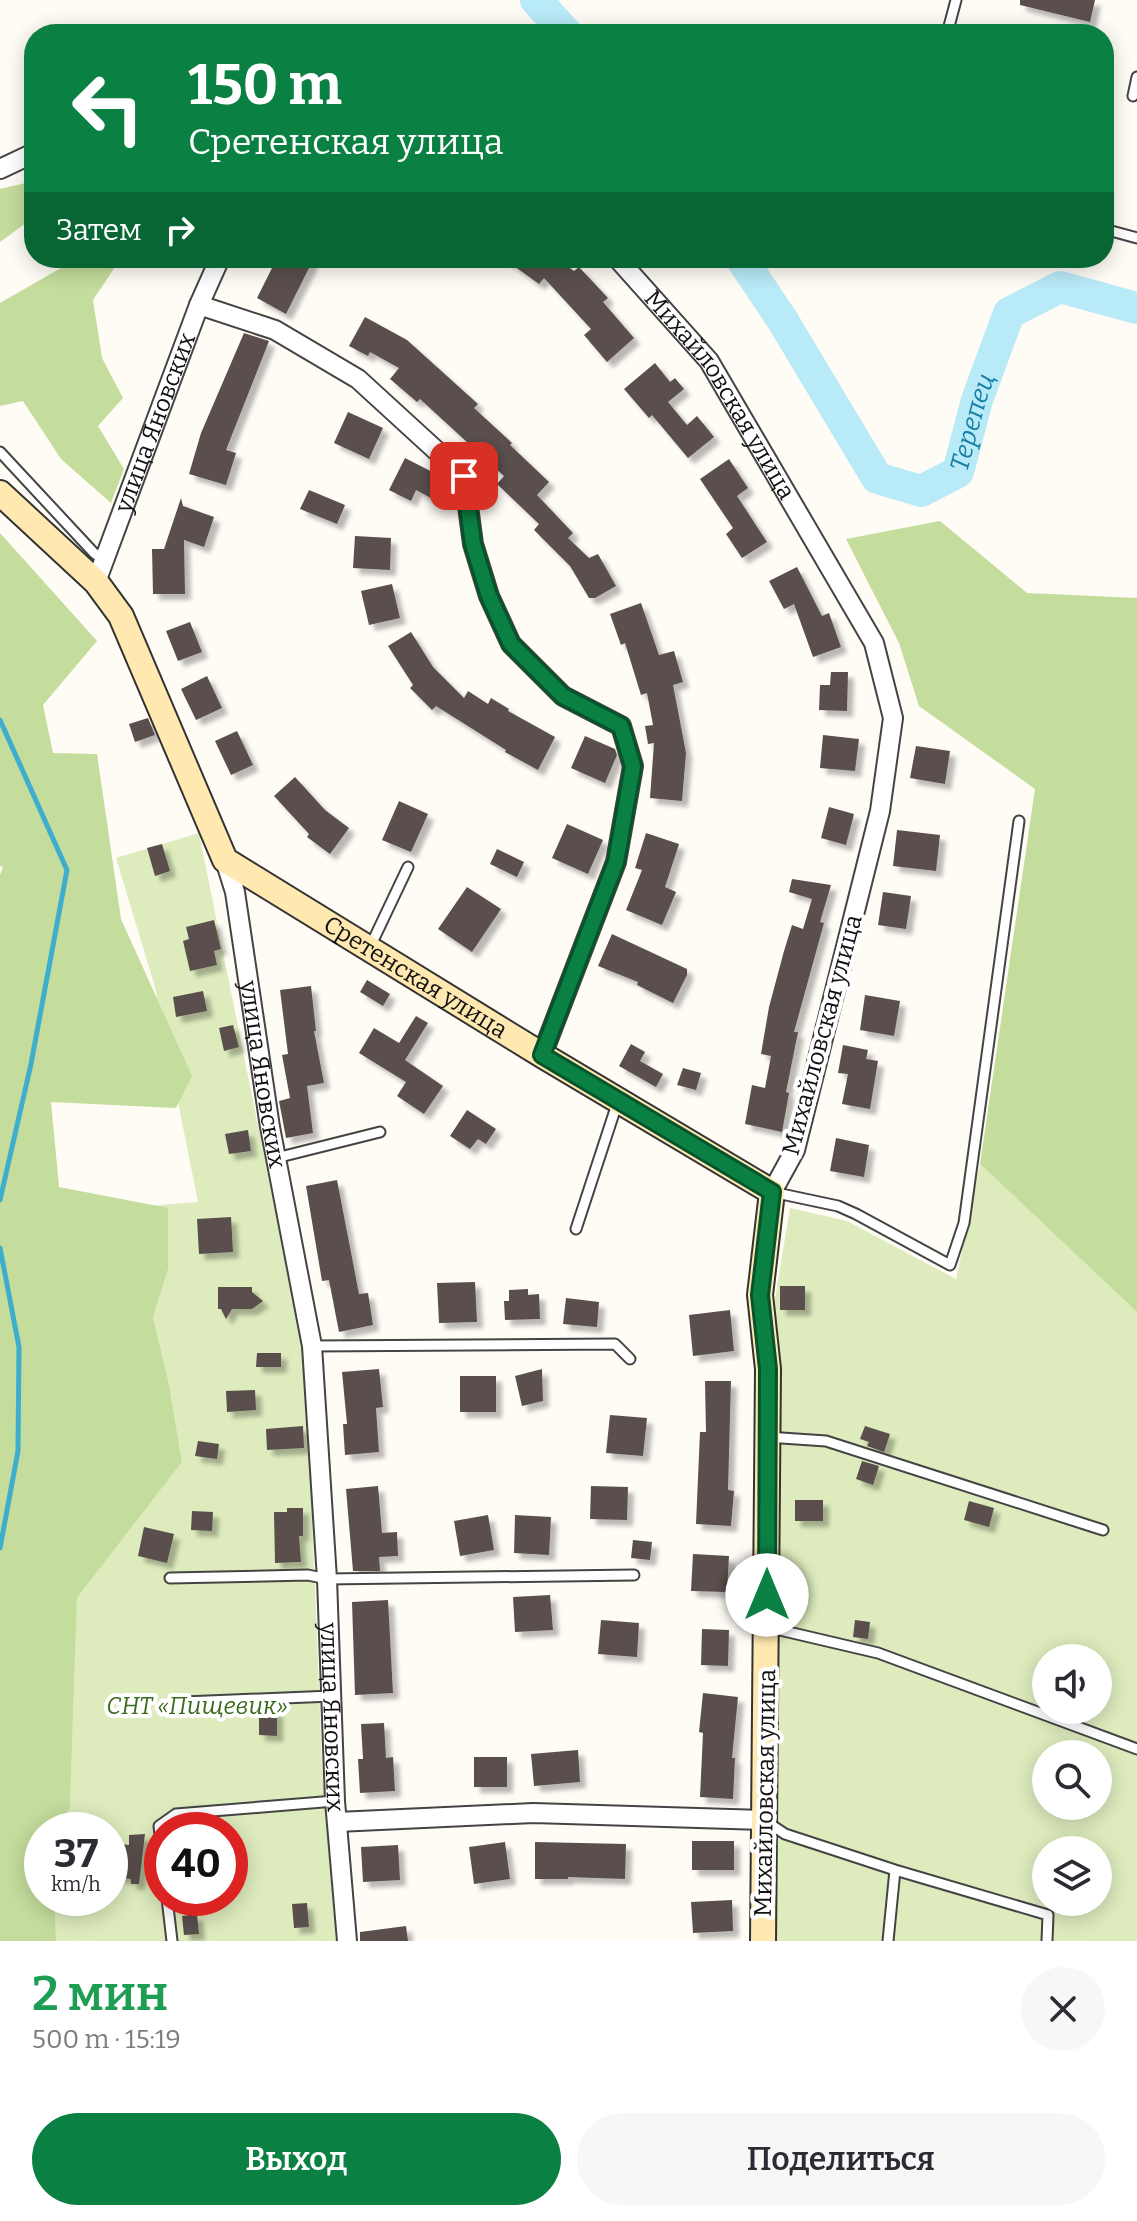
<!DOCTYPE html>
<html lang="ru">
<meta charset="utf-8">
<style>
body{margin:0;font-family:Bitter,serif;background:#f7f7f7;color:#2b2b33;height:100vh;display:flex;flex-direction:column;font-size:30px;white-space:nowrap}
*{box-sizing:border-box;margin:0}
p{font-size:26px;color:#7c7c81}
.icon{flex:none;width:44px;height:44px;fill:none;stroke:currentColor;stroke-width:2;stroke-linecap:round;stroke-linejoin:round}
.map{position:relative;height:1941px;overflow:hidden}
.side{display:flex;flex-direction:column;background:#fff;flex:1}
.side>*{flex:none}
.hud{position:absolute;left:24px;top:24px;width:1090px;height:244px;border-radius:32px;box-shadow:0 4px 20px #0003;background:#0b8043;color:#fff;overflow:hidden}
.controls{position:absolute;left:1032px;top:1644px;display:grid;gap:16px}
.controls a{display:grid;place-items:center;width:80px;height:80px;border-radius:50%;background:#fff;box-shadow:0 4px 20px #0003;font-size:40px}
.speed{position:absolute;left:24px;top:1812px;display:flex;gap:16px;font-size:40px;font-weight:700;text-align:center}
.speed>*{display:grid;place-content:center;width:104px;height:104px;border-radius:50%;background:#fff;box-shadow:0 4px 20px #0003;line-height:1}
.speed small{font-size:20px;font-weight:400}
.speed .limit{border:12px solid #d22;background:#fff;color:#111}
.pin{position:absolute;display:grid;place-items:center;width:68px;height:68px;color:#fff;margin:-34px;border-radius:16px;box-shadow:0 4px 12px #0006}
.me{position:absolute;width:88px;margin:-44px;rotate:0deg;stroke-linejoin:round;filter:drop-shadow(0 0 6px #0008)}
.turn{display:flex;align-items:center;gap:28px;height:168px;padding:0 32px;font-size:36px}
.turn .icon{width:104px;height:104px;stroke-width:2.5}
.turn b{display:block;font-size:56px;line-height:68px}
.then{display:flex;align-items:center;height:76px;padding:0 32px;background:#0003;gap:16px;font-size:30px}
.round{display:grid;place-items:center;flex:none;width:84px;height:84px;border-radius:42px;background:#f7f7f7}
.head{display:flex;align-items:center;justify-content:space-between;height:136px;padding:0 32px}
h1{font-size:48px;font-weight:600;line-height:60px;color:#1e9e55}
.action{display:flex;gap:16px;margin-top:auto;padding:16px 32px}
.action a{flex:1;height:92px;border-radius:48px;background:#0b8043;color:#fff;font-size:32px;font-weight:600;line-height:92px;text-align:center}
.action a+a{background:#f7f7f7;color:#2b2b33}
.map>svg:first-child{display:block}
.green{fill:#ddebbd;fill-rule:evenodd}
.forest{fill:#c4dc9c}
.lines{fill:none;stroke-linecap:round;stroke-linejoin:round}
.stream{stroke:#3faece;stroke-width:5}
.river{stroke:#b9eaf7;stroke-width:32}
.building{fill:#5a504d;filter:url(#shadow)}
.lane-casing{stroke:#444;stroke-width:13}
.street-casing{stroke:#444;stroke-width:22}
.secondary-casing{stroke:#333;stroke-width:28}
.lane{stroke:#fff;stroke-width:9}
.street{stroke:#fff;stroke-width:18}
.secondary{stroke:#ffe9b0;stroke-width:24}
.route-casing{stroke:#07532c;stroke-width:20}
.route{stroke:#0b8043;stroke-width:14}
.labels{text-anchor:middle;stroke-width:8;stroke-linejoin:round;paint-order:stroke}
.street-label{font-size:24px;fill:#111;stroke:#fff}
.park-label{font-size:24px;font-style:italic;fill:#3c6b1f;stroke:#fff}
.water-label{font-size:26px;font-style:italic;fill:#177fa5;stroke:#fff}
</style>
<div class="map">
<svg width="1137" height="1941" viewBox="0 0 1137 1941">
<defs>
<filter id="shadow"><feDropShadow dx="6" dy="6" stdDeviation="2" flood-color="#0004"/></filter>
</defs>
<rect width="100%" height="100%" fill="#fffbf5"/>
<path class="green" d="M 199,833 L 306,1364 L 322,1763 L 336,1941 L 56,1941 L 55,1898 L 110,1898 L 110,1830 L 55,1830 L 70,1808 L 77,1598 L 182,1462 L 169,1384 L 153,1317 L 168,1268 L 149,1206 L 198,1202 L 155,987 L 116,858 ZM 162,1830 L 230,1830 L 230,1898 L 162,1898 Z
M 980,1164 L 1137,1312 L 1137,1941 L 775,1941 L 775,1299 L 790,1208 L 847,1221 L 956,1279 ZM 1046,1658 L 1098,1658 L 1098,1710 L 1046,1710 ZM 1046,1754 L 1098,1754 L 1098,1806 L 1046,1806 ZM 1046,1850 L 1098,1850 L 1098,1902 L 1046,1902 Z"/>
<path class="forest" d="M 34,181 L 34,217 L 0,242 L 0,189 Z
M 89,258 L 121,258 L 93,300 L 102,358 L 123,398 L 98,426 L 124,469 L 111,503 L 61,459 L 23,401 L 0,406 L 0,303 L 73,261 Z
M 940,521 L 1027,593 L 1137,598 L 1137,1312 L 980,1164 L 1035,789 L 919,706 L 899,643 L 846,539 Z
M 0,533 L 97,641 L 43,705 L 53,753 L 97,754 L 121,919 L 192,1076 L 176,1108 L 51,1102 L 59,1187 L 168,1208 L 168,1269 L 153,1317 L 169,1384 L 182,1462 L 77,1598 L 70,1808 L 55,1830 L 42,1830 L 42,1898 L 55,1898 L 56,1941 L 0,1941 L 0,875 L 3,867 L 0,866 Z"/>
<g class="lines">
<path class="stream" d="M 0,720 L 67,870 L 31,1064 L 0,1200
M 0,1248 L 19,1347 L 18,1451 L 0,1548"/>
<g class="river">
<path d="M 536,0 L 567,34"/>
<path id="s1" d="M 741,258 L 783,321 L 877,478 L 921,491 L 958,472 L 977,400 L 1009,313 L 1060,287 L 1137,308"/>
</g>
</g>
<path class="building" d="M 1020,0 L 1095,0 L 1090,22 L 1020,5 Z
M 277,258 L 314,258 L 286,314 L 257,298 Z
M 503,258 L 556,258 L 574,271 L 579,267 L 608,298 L 603,302 L 634,338 L 607,362 L 584,335 L 591,329 L 544,278 L 539,284 Z
M 365,317 L 407,340 L 478,404 L 474,408 L 512,443 L 510,445 L 549,482 L 537,495 L 573,533 L 568,538 L 589,558 L 598,554 L 616,586 L 595,598 L 589,598 L 570,566 L 534,530 L 539,524 L 497,484 L 504,476 L 420,399 L 417,402 L 390,379 L 399,368 L 370,352 L 368,356 L 349,346 Z
M 244,333 L 269,341 L 226,450 L 236,453 L 226,485 L 189,474 L 201,433 Z
M 655,363 L 670,382 L 675,378 L 684,389 L 668,402 L 687,425 L 697,416 L 714,437 L 688,458 L 652,415 L 649,418 L 624,389 Z
M 348,412 L 383,428 L 369,459 L 334,443 Z
M 405,458 L 442,477 L 431,498 L 416,490 L 411,501 L 389,490 Z
M 729,459 L 748,488 L 737,496 L 767,542 L 742,558 L 726,534 L 733,528 L 700,479 Z
M 309,490 L 345,505 L 337,524 L 300,509 Z
M 181,498 L 183,506 L 214,517 L 204,547 L 184,540 L 185,594 L 153,594 L 152,549 L 164,549 Z
M 355,536 L 391,538 L 390,570 L 353,568 Z
M 797,567 L 822,616 L 829,613 L 841,647 L 813,657 L 794,604 L 784,609 L 769,581 Z
M 392,584 L 400,618 L 369,625 L 361,591 Z
M 641,603 L 659,655 L 674,651 L 683,682 L 673,685 L 686,753 L 682,801 L 650,798 L 654,743 L 648,744 L 645,726 L 653,725 L 647,693 L 641,695 L 625,643 L 621,645 L 610,614 Z
M 190,622 L 202,652 L 178,661 L 166,631 Z
M 411,632 L 433,667 L 464,698 L 468,691 L 488,704 L 491,698 L 509,709 L 508,711 L 555,737 L 538,770 L 505,752 L 506,750 L 436,706 L 432,710 L 410,688 L 413,685 L 388,646 Z
M 831,672 L 848,672 L 847,711 L 819,710 L 820,685 L 830,685 Z
M 207,676 L 222,708 L 196,720 L 181,689 Z
M 148,718 L 155,735 L 135,742 L 129,724 Z
M 237,731 L 253,765 L 231,775 L 215,741 Z
M 823,735 L 859,739 L 855,771 L 820,768 Z
M 585,736 L 615,749 L 617,755 L 605,783 L 571,768 Z
M 916,746 L 950,751 L 945,784 L 910,778 Z
M 295,777 L 325,810 L 349,828 L 330,854 L 307,837 L 309,834 L 274,796 Z
M 399,801 L 428,814 L 411,852 L 382,840 Z
M 829,807 L 854,814 L 846,845 L 821,838 Z
M 567,824 L 603,840 L 588,874 L 552,858 Z
M 897,830 L 940,835 L 936,871 L 893,866 Z
M 646,833 L 679,844 L 665,887 L 676,892 L 662,925 L 626,910 L 642,870 L 635,868 Z
M 162,844 L 170,871 L 155,876 L 147,848 Z
M 497,849 L 524,862 L 517,877 L 490,864 Z
M 792,879 L 831,885 L 820,922 L 824,923 L 794,1032 L 798,1032 L 786,1092 L 789,1093 L 782,1132 L 745,1124 L 752,1085 L 765,1088 L 771,1056 L 761,1054 L 769,1007 L 784,951 L 792,925 L 803,929 L 812,899 L 789,892 Z
M 467,887 L 501,909 L 472,952 L 438,929 Z
M 883,892 L 911,896 L 906,929 L 878,925 Z
M 214,920 L 221,949 L 214,951 L 217,965 L 190,971 L 183,941 L 189,939 L 186,927 Z
M 612,934 L 687,969 L 687,975 L 673,1003 L 637,985 L 638,982 L 598,966 Z
M 367,980 L 390,994 L 383,1006 L 360,992 Z
M 311,986 L 316,1031 L 314,1031 L 324,1083 L 307,1086 L 313,1133 L 286,1138 L 279,1101 L 290,1098 L 282,1055 L 288,1054 L 280,990 Z
M 203,991 L 207,1011 L 176,1017 L 173,997 Z
M 865,995 L 900,1001 L 894,1036 L 860,1030 Z
M 416,1016 L 428,1023 L 405,1060 L 443,1086 L 424,1114 L 397,1096 L 406,1082 L 359,1053 L 374,1028 L 399,1043 Z
M 233,1025 L 239,1047 L 224,1051 L 219,1028 Z
M 631,1044 L 645,1052 L 640,1061 L 663,1074 L 656,1087 L 619,1066 Z
M 843,1045 L 868,1050 L 866,1059 L 878,1061 L 870,1109 L 842,1104 L 848,1074 L 838,1073 Z
M 683,1068 L 701,1073 L 696,1090 L 677,1085 Z
M 467,1110 L 496,1129 L 486,1144 L 478,1139 L 470,1149 L 450,1136 Z
M 248,1130 L 251,1151 L 229,1154 L 225,1134 Z
M 836,1138 L 869,1145 L 864,1177 L 830,1171 Z
M 337,1180 L 359,1294 L 368,1293 L 373,1325 L 339,1332 L 329,1280 L 322,1281 L 306,1186 Z
M 231,1217 L 233,1252 L 199,1254 L 197,1219 Z
M 475,1282 L 477,1322 L 439,1323 L 437,1283 Z
M 780,1286 L 805,1286 L 805,1310 L 780,1310 Z
M 218,1287 L 252,1287 L 252,1292 L 263,1301 L 252,1309 L 232,1309 L 226,1319 L 221,1309 L 218,1309 Z
M 528,1289 L 528,1295 L 539,1294 L 540,1319 L 505,1320 L 504,1301 L 509,1301 L 509,1290 Z
M 566,1298 L 599,1302 L 597,1327 L 563,1324 Z
M 730,1310 L 734,1351 L 693,1356 L 689,1315 Z
M 257,1353 L 281,1353 L 281,1367 L 256,1367 Z
M 379,1369 L 383,1407 L 376,1408 L 379,1452 L 345,1455 L 343,1424 L 347,1424 L 342,1372 Z
M 542,1369 L 543,1401 L 522,1406 L 515,1376 Z
M 460,1376 L 496,1376 L 496,1412 L 460,1412 Z
M 705,1381 L 731,1381 L 728,1490 L 734,1491 L 731,1526 L 696,1524 L 700,1432 L 706,1432 Z
M 255,1390 L 256,1410 L 227,1412 L 226,1391 Z
M 610,1415 L 647,1418 L 643,1456 L 606,1453 Z
M 303,1426 L 304,1448 L 267,1450 L 266,1429 Z
M 865,1426 L 890,1434 L 884,1452 L 867,1446 L 869,1442 L 860,1439 Z
M 198,1441 L 219,1444 L 217,1459 L 195,1456 Z
M 862,1461 L 879,1466 L 873,1485 L 856,1479 Z
M 378,1486 L 382,1533 L 397,1532 L 398,1556 L 379,1557 L 380,1571 L 353,1571 L 346,1489 Z
M 591,1486 L 628,1487 L 627,1520 L 590,1519 Z
M 795,1500 L 823,1500 L 823,1521 L 795,1521 Z
M 969,1501 L 994,1508 L 989,1527 L 964,1520 Z
M 287,1508 L 303,1508 L 303,1536 L 299,1536 L 301,1562 L 275,1563 L 274,1512 L 287,1512 Z
M 192,1511 L 213,1512 L 212,1531 L 191,1530 Z
M 488,1515 L 494,1550 L 460,1556 L 454,1521 Z
M 515,1515 L 551,1517 L 549,1555 L 514,1553 Z
M 144,1527 L 174,1534 L 167,1563 L 138,1556 Z
M 633,1540 L 652,1542 L 650,1560 L 631,1558 Z
M 693,1554 L 729,1556 L 727,1592 L 691,1591 Z
M 550,1595 L 553,1630 L 515,1632 L 513,1597 Z
M 388,1600 L 393,1693 L 355,1695 L 352,1602 Z
M 601,1620 L 639,1623 L 637,1657 L 598,1654 Z
M 855,1620 L 870,1622 L 868,1639 L 853,1637 Z
M 702,1629 L 729,1630 L 728,1666 L 701,1665 Z
M 703,1693 L 738,1697 L 732,1758 L 735,1758 L 733,1799 L 700,1797 L 703,1733 L 699,1732 Z
M 259,1710 L 277,1710 L 277,1736 L 259,1735 Z
M 384,1723 L 386,1758 L 393,1757 L 395,1791 L 360,1793 L 358,1759 L 363,1759 L 361,1724 Z
M 578,1750 L 580,1782 L 534,1786 L 531,1754 Z
M 474,1757 L 507,1757 L 507,1787 L 474,1787 Z
M 145,1834 L 139,1884 L 131,1884 L 131,1879 L 110,1876 L 112,1843 L 129,1845 L 129,1835 Z
M 692,1841 L 734,1841 L 734,1870 L 692,1870 Z
M 505,1842 L 510,1879 L 474,1884 L 469,1847 Z
M 535,1842 L 626,1844 L 625,1879 L 568,1877 L 568,1879 L 535,1879 Z
M 398,1845 L 400,1880 L 363,1882 L 361,1847 Z
M 732,1900 L 733,1931 L 693,1933 L 691,1902 Z
M 307,1903 L 309,1927 L 294,1928 L 292,1904 Z
M 197,1914 L 199,1934 L 184,1935 L 182,1916 Z
M 406,1926 L 408,1941 L 360,1941 L 360,1932 Z"/>
<g class="lines">
<defs>
<path id="lane" d="M 947,34 L 956,0
M 1133,96 L 1137,77
M 1104,229 L 1137,238
M 0,452 L 94,553 L 104,560
M 370,947 L 408,867
M 276,1158 L 380,1132
M 772,1192 L 838,1206 L 856,1214 L 950,1265 L 964,1223 L 1019,821
M 576,1229 L 617,1104
M 312,1346 L 615,1344 L 630,1359
M 767,1437 L 826,1441 L 1103,1530
M 170,1578 L 308,1575 L 327,1579 L 634,1575
M 767,1627 L 878,1653 L 1137,1749
M 184,1702 L 332,1696
M 767,1822 L 785,1834 L 895,1870 L 1048,1915 L 1047,1941
M 162,1853 L 159,1826 L 176,1814 L 335,1801
M 167,1898 L 172,1941
M 888,1941 L 895,1870"/>
<g id="street">
<path d="M 0,169 L 34,153"/>
<path id="s2" d="M 617,258 L 709,361 L 874,643 L 893,718 L 880,811 L 795,1150 L 772,1192"/>
<path d="M 199,305 L 275,330 L 358,379 L 464,476 L 473,544 L 489,596 L 511,644 L 563,696 L 621,726 L 633,766 L 616,862 L 542,1055"/>
<path id="s3" d="M 96,582 L 199,305 L 220,258"/>
<path id="s4" d="M 225,860 L 235,892 L 270,1127 L 312,1346 L 327,1579 L 335,1801 L 347,1941"/>
<path d="M 337,1822 L 533,1813 L 764,1820"/>
</g>
<g id="secondary">
<path id="s5" d="M 0,493 L 96,582 L 121,616 L 225,860 L 542,1055 L 772,1192 L 760,1295 L 768,1369 L 763,1941"/>
</g>
</defs>
<use href="#lane" class="lane-casing"/>
<use href="#street" class="street-casing"/>
<use href="#secondary" class="secondary-casing"/>
<use href="#lane" class="lane"/>
<use href="#street" class="street"/>
<use href="#secondary" class="secondary"/>
</g>
<g class="lines">
<defs>
<path id="route" d="M 464,476 L 473,544 L 489,596 L 511,644 L 563,696 L 621,726 L 633,766 L 616,862 L 542,1055 L 772,1192 L 760,1295 L 768,1369 L 767,1595"/>
</defs>
<use href="#route" class="route-casing"/>
<use href="#route" class="route"/>
</g>
<g class="labels">
<g class="street-label">
<text dy="8" stroke="none"><textPath href="#s2" startOffset="172">Михайловская улица</textPath></text>
<text dy="8" stroke="none"><textPath href="#s3" startOffset="170">улица Яновских</textPath></text>
<text dy="8" stroke="none"><textPath href="#s5" startOffset="662">Сретенская улица</textPath></text>
<text transform="translate(822 1035) rotate(-75)" y="8">Михайловская улица</text>
<text dy="8" stroke="none"><textPath href="#s4" startOffset="218">улица Яновских</textPath></text>
<text dy="8" stroke="none"><textPath href="#s4" startOffset="866">улица Яновских</textPath></text>
<text transform="translate(765 1793) rotate(-89)" y="8">Михайловская улица</text>
</g>
<g class="park-label">
<text x="197" y="1714">СНТ «Пищевик»</text>
</g>
<g class="water-label">
<text dy="9" stroke="none"><textPath href="#s1" startOffset="398">Терепец</textPath></text>
</g>
</g>
</svg>
<div class="controls">
<a><svg class="icon" aria-label="sound" viewBox="0 0 24 24"><path d="M4 9h4l5-4v14l-5-4H4zM17 9q2 3 0 6"/></svg></a>
<a><svg class="icon" aria-label="search" viewBox="0 0 24 24"><circle cx="10" cy="10" r="6"/><path d="M15 15l6 6"/></svg></a>
<a><svg class="icon" aria-label="layers" viewBox="0 0 24 24"><path d="M12 4l9 5-9 5-9-5zM3 14l9 5 9-5"/></svg></a>
</div>
<div class="speed"><div>37<small>km/h</small></div><div class="limit">40</div></div>
<div class="pin" style="left:464px;top:476px;background:#d93025"><svg class="icon" aria-label="arrive" viewBox="0 0 24 24"><path d="M6 21V4h12l-3 4 3 4H6"/></svg></div>
<svg class="me" style="left:767px;top:1595px" viewBox="-20 -20 40 40"><circle r="19" fill="#fff"/><path d="M0-13L10 11 0 6-10 11z" fill="#0b8043"/></svg>
<div class="hud">
<div class="turn"><svg class="icon" aria-label="left" viewBox="0 0 24 24"><path d="M17 20v-9H6M10 6l-5 5 5 5"/></svg><div><b>150 m</b>Сретенская улица</div></div>
<div class="then">Затем<svg class="icon" aria-label="right" viewBox="0 0 24 24"><path d="M7 20v-9h11M14 6l5 5-5 5"/></svg></div>
</div>
</div>
<section class="side">
<div class="head"><div><h1>2 мин</h1><p>500 m · 15:19</p></div><a class="round"><svg class="icon" aria-label="close" viewBox="0 0 24 24"><path d="M6 6l12 12M18 6L6 18"/></svg></a></div>
<div class="action"><a>Выход</a><a>Поделиться</a></div>
</section>
